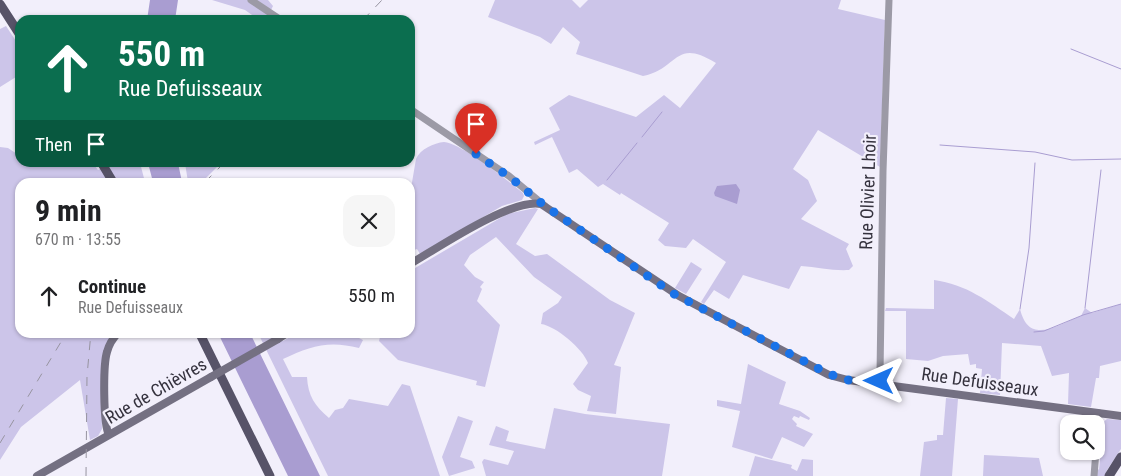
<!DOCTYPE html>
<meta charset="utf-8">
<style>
body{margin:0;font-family:"Roboto Condensed",sans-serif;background:#f6f6f6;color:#202124;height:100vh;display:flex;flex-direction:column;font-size:19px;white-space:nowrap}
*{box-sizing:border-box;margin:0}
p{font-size:16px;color:#757577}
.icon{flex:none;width:28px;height:28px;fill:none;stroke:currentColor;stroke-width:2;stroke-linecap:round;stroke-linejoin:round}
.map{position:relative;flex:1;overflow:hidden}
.drawer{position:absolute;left:15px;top:178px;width:400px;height:160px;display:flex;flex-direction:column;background:#fff;border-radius:15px;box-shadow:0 1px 4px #0004}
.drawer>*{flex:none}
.banner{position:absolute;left:15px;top:15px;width:400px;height:152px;border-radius:15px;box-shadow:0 1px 4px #0004;background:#0b6e4f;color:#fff;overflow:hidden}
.fabs{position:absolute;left:1060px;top:415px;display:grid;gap:10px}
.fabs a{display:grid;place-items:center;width:45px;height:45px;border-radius:10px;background:#fff;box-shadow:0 1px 4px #0004;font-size:25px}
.pin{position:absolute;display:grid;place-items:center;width:42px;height:42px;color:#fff;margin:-51px -21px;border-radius:50% 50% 50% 0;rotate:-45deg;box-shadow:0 0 5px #0007}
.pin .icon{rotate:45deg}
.me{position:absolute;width:55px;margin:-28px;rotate:270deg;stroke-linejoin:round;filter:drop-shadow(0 0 4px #0008)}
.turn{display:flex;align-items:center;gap:18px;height:105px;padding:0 20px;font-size:22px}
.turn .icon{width:65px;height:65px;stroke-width:2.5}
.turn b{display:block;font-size:35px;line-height:42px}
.then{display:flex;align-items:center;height:48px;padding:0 20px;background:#0003;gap:10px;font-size:19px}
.round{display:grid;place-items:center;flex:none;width:52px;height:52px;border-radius:15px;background:#f6f6f6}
.head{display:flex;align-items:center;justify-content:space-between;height:85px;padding:0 20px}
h1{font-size:30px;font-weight:700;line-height:38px}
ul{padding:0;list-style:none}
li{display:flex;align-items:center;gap:15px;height:65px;padding:0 20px}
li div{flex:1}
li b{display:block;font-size:19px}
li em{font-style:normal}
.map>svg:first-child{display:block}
.green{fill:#ccc5e9}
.water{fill:#a99dd1}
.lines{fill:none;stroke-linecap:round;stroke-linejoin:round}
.stream{stroke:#a99dd1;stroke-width:1}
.tertiary{stroke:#9c9aa6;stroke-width:7}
.secondary{stroke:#747082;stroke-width:8}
.primary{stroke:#575368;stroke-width:9}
.rail{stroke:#9794a0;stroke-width:1;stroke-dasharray:9 9;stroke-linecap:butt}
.secondary-bridge{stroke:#747082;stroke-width:8}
.route{stroke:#1a73e8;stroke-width:9;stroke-dasharray:0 16.2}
.labels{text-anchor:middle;stroke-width:4.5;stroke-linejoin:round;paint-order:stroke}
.street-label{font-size:18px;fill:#35323e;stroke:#f2effb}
</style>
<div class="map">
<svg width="1121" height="476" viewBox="0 0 1121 476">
<rect width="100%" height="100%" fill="#f2effb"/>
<path class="green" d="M 212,0 L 268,0 L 273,6 L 268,16 L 274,20 L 259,20 L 245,10 Z
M 495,0 L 572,0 L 580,8 L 588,0 L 841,0 L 838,9 L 885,20 L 880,167 L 818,130 L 793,169 L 808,180 L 817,201 L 801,219 L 849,244 L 846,249 L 853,266 L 849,270 C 833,271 817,267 801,266 L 789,289 L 743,275 L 729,299 L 714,290 L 704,304 L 701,302 L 726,262 L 693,239 L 686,248 L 665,246 L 658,240 L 669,223 L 621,193 L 620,195 L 603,184 L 598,187 L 577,169 L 569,173 L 552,137 L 535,145 L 534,142 L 560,130 L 549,108 L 569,95 L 636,117 L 664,95 L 680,108 L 716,63 C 674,37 679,69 643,76 L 576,54 L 580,42 L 563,27 L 551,44 L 540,37 L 488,17 Z
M 6,26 L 20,47 L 20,84 L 16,77 L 0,87 L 0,29 Z
M 479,118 L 491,125 L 477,150 L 465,142 Z
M 444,142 C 463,144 507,180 523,193 L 524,196 L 522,200 L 502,206 L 420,254 L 417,249 L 414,250 L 410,247 L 410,194 L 416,159 C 420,149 434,143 444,142 Z
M 0,147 L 8,148 L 20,156 L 20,162 L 93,163 L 98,170 L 111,163 L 140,163 L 145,182 L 20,182 L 20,332 L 114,333 L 101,370 L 102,429 L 98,436 L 90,440 L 80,380 L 21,427 L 0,460 Z
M 185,163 L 185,162 L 221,163 L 202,182 L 188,182 Z
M 535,208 L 538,209 L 516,244 L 535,256 L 547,254 L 610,300 L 635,313 L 614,365 L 621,367 L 616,414 L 587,411 L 591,396 L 578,390 L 573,384 L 588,363 C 583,349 556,326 541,324 L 543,313 L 558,303 L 562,297 L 534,277 L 496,237 L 470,255 L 464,265 L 475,277 L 484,282 L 480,287 L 482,289 L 477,301 L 500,325 L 485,387 L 476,385 L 477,381 L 398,360 L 379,341 L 381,333 L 410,332 L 410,271 L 507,214 Z
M 691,262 L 702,269 L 686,294 L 675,288 Z
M 934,280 C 966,284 989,302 1014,319 L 1020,309 C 1029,346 1057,325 1081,316 L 1085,308 L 1092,313 L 1121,304 L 1121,361 L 1100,366 L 1099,378 L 1096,378 L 1091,407 L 1068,404 L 1069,373 L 1052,376 L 1041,346 L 1002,343 L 1000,395 L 980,393 L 982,369 L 976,368 L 976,364 L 970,365 L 968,354 L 943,356 L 928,361 L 906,359 L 906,311 L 885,311 L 886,308 L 934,309 Z
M 258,333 L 279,333 L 283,341 L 297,333 L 349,333 L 363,340 L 359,348 C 329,340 310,346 283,359 L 292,377 L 307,377 C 308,396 315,406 329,418 L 335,410 L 343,408 L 349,399 L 388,406 L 402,384 L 410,386 L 440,476 L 328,476 Z
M 748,364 L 786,382 L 779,404 L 800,411 L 810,418 L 809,420 L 800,416 L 799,418 L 794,416 L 792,419 L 797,424 L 796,426 L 813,434 L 804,447 L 782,437 L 772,459 L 732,447 L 740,411 L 717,406 L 717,400 L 741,404 Z
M 946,398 L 958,399 L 952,476 L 920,476 L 924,442 L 937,440 L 937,435 L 943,435 Z
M 554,408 L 585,414 L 670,424 L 662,476 L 486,476 L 482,462 L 484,459 L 508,465 L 514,451 L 489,445 L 496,426 L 509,431 L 506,441 L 545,449 Z
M 458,416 L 473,421 L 460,457 L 472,461 L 475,468 L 449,476 L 442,457 Z
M 1107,419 L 1121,420 L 1121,449 L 1107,470 L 1105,476 L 1096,476 L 1097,468 L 1099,470 L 1103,429 L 1101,424 Z
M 984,455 L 1039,458 L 1043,476 L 983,476 Z
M 755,456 L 792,465 L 791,468 L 797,471 L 802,459 L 813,460 L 813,476 L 749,476 Z"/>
<path class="water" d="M 150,0 L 178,0 L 175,20 L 147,20 Z
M 148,163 L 178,163 L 182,182 L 153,182 Z
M 736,184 L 740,190 L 737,204 L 715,196 L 714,193 L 717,186 Z
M 218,333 L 250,333 L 320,476 L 288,476 Z"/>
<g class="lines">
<path class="stream" d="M 1071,49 L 1121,69
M 642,137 L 662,112
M 940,145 L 1035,152 L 1072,160 L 1121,159
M 607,180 L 637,143
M 1085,308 L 1101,170
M 1020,309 L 1029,248 L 1035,163
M 1034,332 L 1044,331 L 1083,315 L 1121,304"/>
<path class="tertiary" d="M 251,0 L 281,20
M 410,109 L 509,176 L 545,206
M 878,384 L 880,374 L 883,171 L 889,0
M 1096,449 L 1099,413
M 1094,476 L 1096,451"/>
<path class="secondary" d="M 410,264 C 438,248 511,198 541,204 L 679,296 L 829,375 L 848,380 L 1121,416
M 278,339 L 289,332
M 109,435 C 103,424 103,365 107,352 C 109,344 113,338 119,332
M 37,476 L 211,377"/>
<path class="primary" d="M 0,4 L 20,35
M 101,162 L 113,182
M 199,332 L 270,476
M 1109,476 L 1121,457"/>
<path class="rail" d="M 363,20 L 382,0
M 205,182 L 225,162
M 0,443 L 67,332
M 86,476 L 87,376 L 91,332"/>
<path class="secondary-bridge" d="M 211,377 L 278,339"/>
</g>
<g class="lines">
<path class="route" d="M 476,154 L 511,178 L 545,206 L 674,294 L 829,374 L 848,380 L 878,384 L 879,381"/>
</g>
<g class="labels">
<g class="street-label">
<text transform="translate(868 192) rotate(-88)" y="6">Rue Olivier Lhoir</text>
<text transform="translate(980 382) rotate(8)" y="6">Rue Defuisseaux</text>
<text transform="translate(156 391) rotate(-30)" y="6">Rue de Chièvres</text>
</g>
</g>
</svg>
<div class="fabs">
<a><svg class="icon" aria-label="search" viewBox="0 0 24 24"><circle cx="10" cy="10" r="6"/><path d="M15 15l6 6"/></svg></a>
</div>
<div class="pin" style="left:476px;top:154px;background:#d93025"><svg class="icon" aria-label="arrive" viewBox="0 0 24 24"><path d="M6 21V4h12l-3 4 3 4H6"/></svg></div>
<svg class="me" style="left:879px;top:381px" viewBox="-20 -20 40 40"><path d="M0-17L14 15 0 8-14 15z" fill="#1a73e8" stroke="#fff" stroke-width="4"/></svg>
<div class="banner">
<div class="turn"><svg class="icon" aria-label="ahead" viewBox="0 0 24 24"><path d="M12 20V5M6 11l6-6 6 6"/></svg><div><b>550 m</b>Rue Defuisseaux</div></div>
<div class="then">Then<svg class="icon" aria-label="arrive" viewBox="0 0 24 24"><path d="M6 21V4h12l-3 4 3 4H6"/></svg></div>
</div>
<section class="drawer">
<div class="head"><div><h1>9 min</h1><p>670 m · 13:55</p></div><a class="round"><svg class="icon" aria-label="close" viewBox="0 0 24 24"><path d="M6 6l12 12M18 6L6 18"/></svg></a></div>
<ul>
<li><svg class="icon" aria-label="ahead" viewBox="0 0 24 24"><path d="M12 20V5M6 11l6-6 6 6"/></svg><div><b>Continue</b><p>Rue Defuisseaux</p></div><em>550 m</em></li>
</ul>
</section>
</div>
